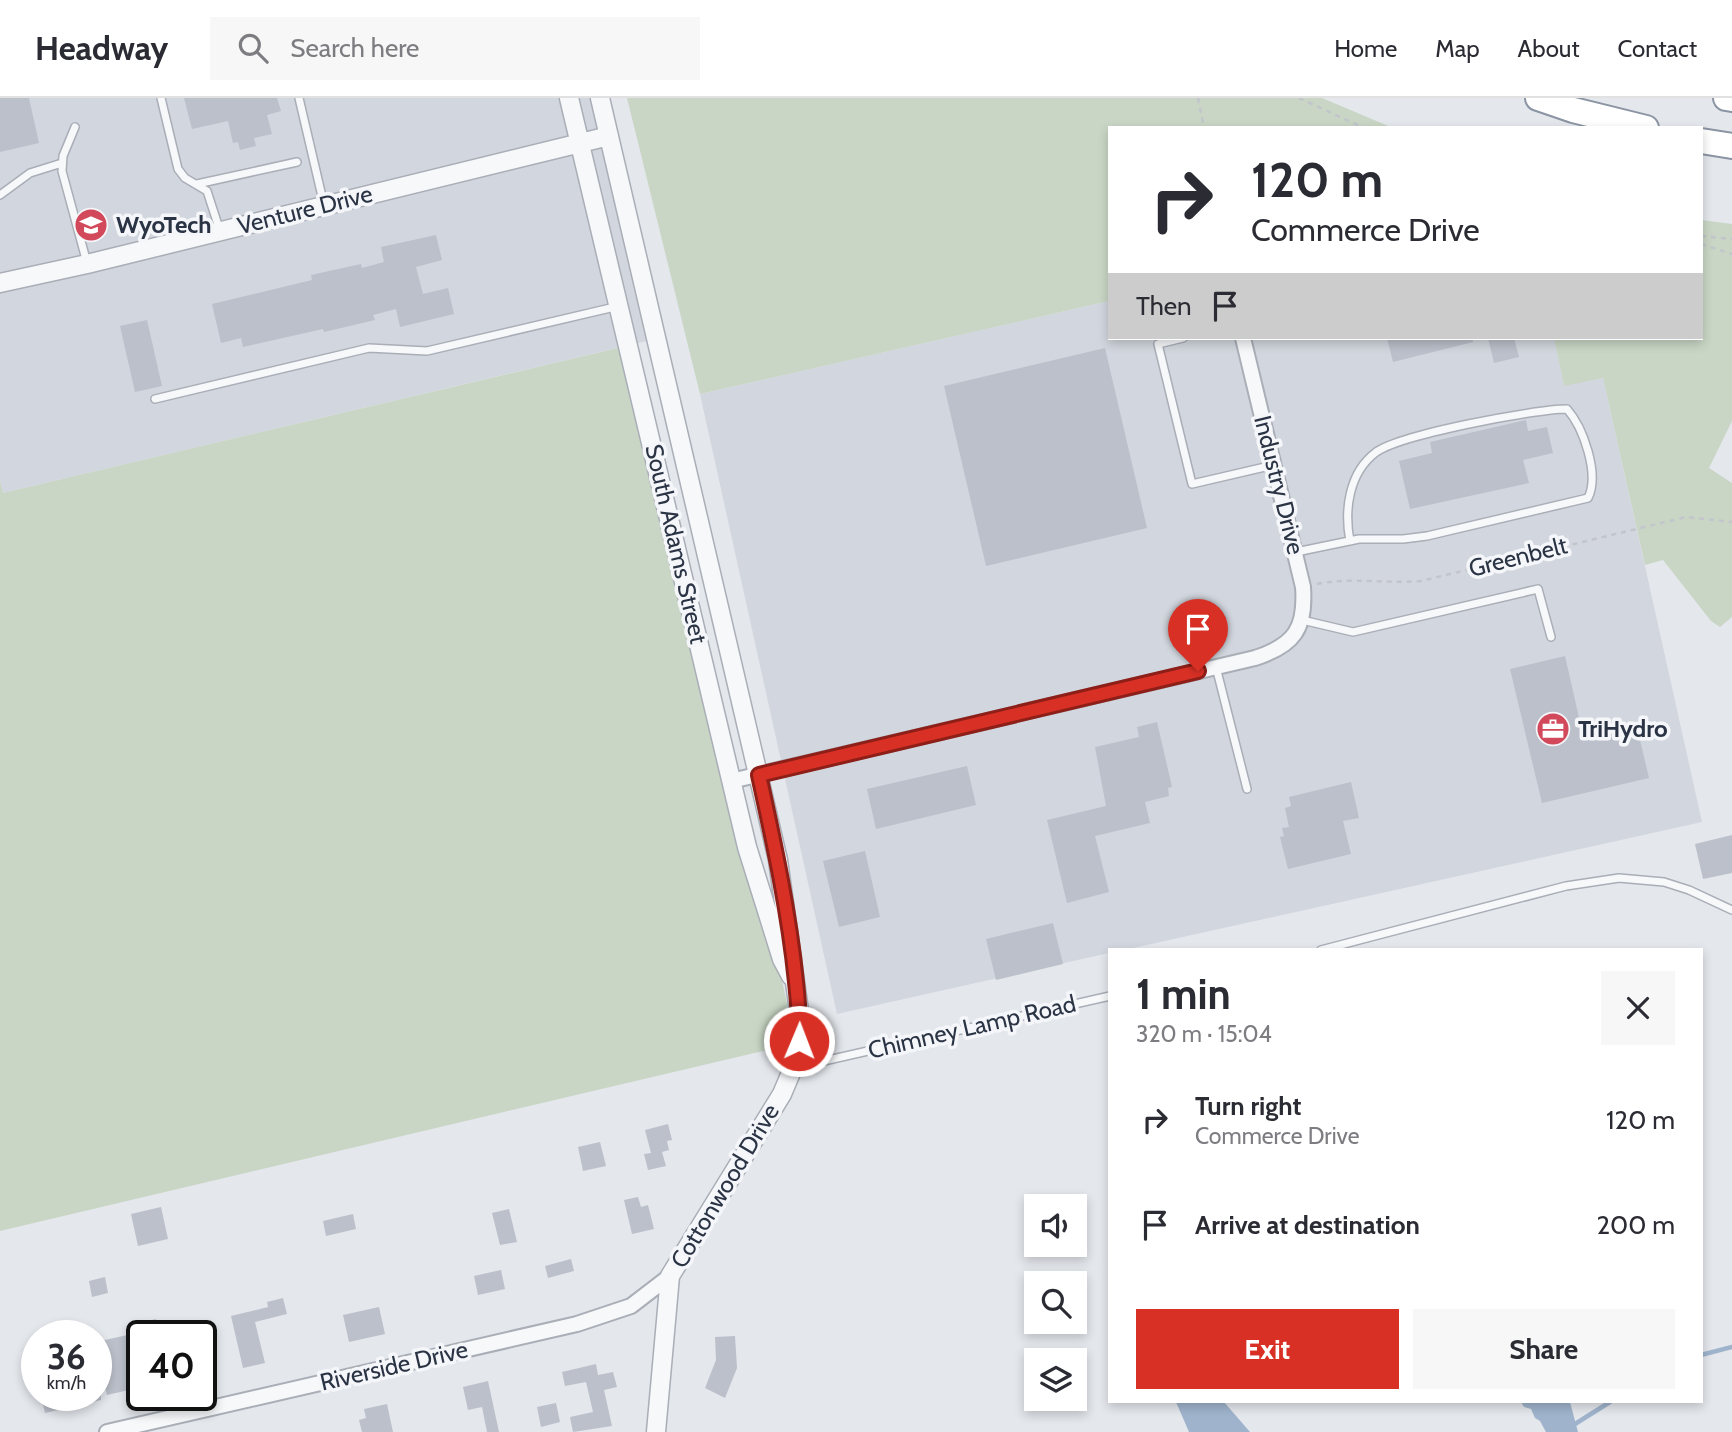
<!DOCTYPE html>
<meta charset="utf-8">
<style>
body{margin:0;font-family:Cabin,sans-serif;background:#f7f7f7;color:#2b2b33;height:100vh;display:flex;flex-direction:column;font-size:26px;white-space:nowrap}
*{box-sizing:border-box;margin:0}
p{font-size:23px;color:#7c7c81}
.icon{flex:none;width:38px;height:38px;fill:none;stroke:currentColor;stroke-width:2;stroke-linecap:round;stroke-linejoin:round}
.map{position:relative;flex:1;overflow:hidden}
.drawer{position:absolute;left:1108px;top:850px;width:595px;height:455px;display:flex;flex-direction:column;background:#fff;border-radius:0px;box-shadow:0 4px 10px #0003}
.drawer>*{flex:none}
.guide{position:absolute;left:1108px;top:28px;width:595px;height:214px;border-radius:0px;box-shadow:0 4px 10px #0003;background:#fff;color:#2b2b33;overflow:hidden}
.controls{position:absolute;left:1024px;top:1096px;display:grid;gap:14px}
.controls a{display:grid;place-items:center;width:63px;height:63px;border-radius:0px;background:#fff;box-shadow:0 4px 10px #0003;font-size:35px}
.speed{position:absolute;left:21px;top:1222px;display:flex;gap:14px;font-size:35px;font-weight:700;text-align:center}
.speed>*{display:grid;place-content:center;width:91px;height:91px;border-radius:50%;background:#fff;box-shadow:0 4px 10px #0003;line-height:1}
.speed small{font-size:18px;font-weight:400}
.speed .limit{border:4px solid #111;border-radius:10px;background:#fff;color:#111}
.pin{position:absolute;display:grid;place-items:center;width:60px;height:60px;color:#fff;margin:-72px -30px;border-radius:50% 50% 50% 0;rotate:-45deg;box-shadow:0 0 7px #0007}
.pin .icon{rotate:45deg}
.me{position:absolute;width:77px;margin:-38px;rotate:1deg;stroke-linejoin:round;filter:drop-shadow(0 0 5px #0008)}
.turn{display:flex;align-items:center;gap:24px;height:147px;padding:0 28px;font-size:32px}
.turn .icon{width:91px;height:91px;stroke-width:2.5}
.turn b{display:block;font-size:49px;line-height:60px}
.then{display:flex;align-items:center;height:66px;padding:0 28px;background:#0003;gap:14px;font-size:26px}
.round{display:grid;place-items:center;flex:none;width:74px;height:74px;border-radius:0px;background:#f7f7f7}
.head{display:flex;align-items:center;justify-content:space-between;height:119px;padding:0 28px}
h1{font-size:42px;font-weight:800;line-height:52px}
.cta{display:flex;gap:14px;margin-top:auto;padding:14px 28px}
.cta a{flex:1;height:80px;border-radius:0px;background:#d93025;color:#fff;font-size:28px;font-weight:800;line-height:80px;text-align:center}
.cta a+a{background:#f7f7f7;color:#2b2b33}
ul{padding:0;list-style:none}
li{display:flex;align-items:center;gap:21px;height:105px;padding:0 28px}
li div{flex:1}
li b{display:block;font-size:26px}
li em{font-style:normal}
header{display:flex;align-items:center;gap:42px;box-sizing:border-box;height:98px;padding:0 35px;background:#fff;border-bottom:2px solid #e1e1e2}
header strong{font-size:33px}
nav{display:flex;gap:38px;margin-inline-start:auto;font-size:24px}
.search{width:490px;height:63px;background:#f7f7f7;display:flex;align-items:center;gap:18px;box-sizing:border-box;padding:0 24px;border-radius:0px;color:#7c7c81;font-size:26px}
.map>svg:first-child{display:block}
.built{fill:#d2d6de}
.green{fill:#c9d6c5}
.water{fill:#9fb4cc}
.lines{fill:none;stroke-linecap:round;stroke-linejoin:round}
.stream{stroke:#9fb4cc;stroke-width:4.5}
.building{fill:#bbc0ca}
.service-casing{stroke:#a9aeb7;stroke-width:10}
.minor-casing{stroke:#a9aeb7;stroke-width:18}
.tertiary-casing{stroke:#a9aeb7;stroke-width:21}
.motorway-casing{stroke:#8b94a3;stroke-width:28}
.path{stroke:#c2c5cb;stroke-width:2.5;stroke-dasharray:5 5;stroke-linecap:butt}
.service{stroke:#f7f8fa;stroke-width:7}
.minor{stroke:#f7f8fa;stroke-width:14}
.tertiary{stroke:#f7f8fa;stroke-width:18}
.motorway{stroke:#fff;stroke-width:24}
.route-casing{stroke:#8d1f18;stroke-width:18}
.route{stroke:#d93025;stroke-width:12}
.labels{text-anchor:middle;stroke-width:7;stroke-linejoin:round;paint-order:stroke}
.street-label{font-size:24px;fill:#2b3445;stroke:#f4f6f9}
.poi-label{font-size:24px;font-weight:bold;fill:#2b3445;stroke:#f4f6f9;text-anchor:start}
</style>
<header>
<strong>Headway</strong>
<div class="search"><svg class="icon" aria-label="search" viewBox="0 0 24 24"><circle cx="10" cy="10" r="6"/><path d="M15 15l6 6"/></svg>Search here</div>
<nav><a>Home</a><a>Map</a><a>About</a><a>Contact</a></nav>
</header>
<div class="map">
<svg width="1732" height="1334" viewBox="0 0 1732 1334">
<rect width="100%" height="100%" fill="#e4e7ec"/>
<path class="built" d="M 0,0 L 605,0 L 664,239 L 3,395 L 0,382 Z
M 1109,203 L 1110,240 L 1554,240 L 1564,287 L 1603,280 L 1702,724 L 1124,852 L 1110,852 L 1109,855 L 837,916 L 700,296 Z"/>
<path class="green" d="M 627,0 L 1322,0 L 1393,30 L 1110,30 L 1109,203 L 700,296 Z
M 1701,122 L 1732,126 L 1732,323 L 1709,370 L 1732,385 L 1732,519 L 1720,529 L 1711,523 L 1663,462 L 1645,467 L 1603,280 L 1564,288 L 1554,240 L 1701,240 Z
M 622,249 L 779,869 L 789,914 L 788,947 L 0,1133 L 0,382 L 3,395 Z"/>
<path class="water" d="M 1176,1304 L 1224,1304 L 1250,1334 L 1189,1334 Z
M 1521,1304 L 1570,1304 L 1578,1334 L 1546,1334 L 1540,1323 L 1535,1320 L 1531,1311 L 1524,1309 Z"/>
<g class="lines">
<path class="stream" d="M 1701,1257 L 1732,1249
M 1575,1326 L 1610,1304"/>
</g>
<path class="building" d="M 0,0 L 29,0 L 39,45 L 0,54 Z
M 184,0 L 277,0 L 281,13 L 267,17 L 272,36 L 254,40 L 256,48 L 240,52 L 238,44 L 233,45 L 228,23 L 192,31 Z
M 436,137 L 442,162 L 416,169 L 423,196 L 448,190 L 454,216 L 400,229 L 396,211 L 373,217 L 375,222 L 324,234 L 323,231 L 243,249 L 241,240 L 221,245 L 212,206 L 312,182 L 311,177 L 361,166 L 362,170 L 384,164 L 381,149 Z
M 147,222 L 162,288 L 135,294 L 120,228 Z
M 1387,240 L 1473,240 L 1473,244 L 1393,264 Z
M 1488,240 L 1514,240 L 1519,259 L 1494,265 Z
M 1105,250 L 1147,430 L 986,468 L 944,288 Z
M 1526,322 L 1528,333 L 1547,329 L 1553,355 L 1523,362 L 1529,385 L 1410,411 L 1399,363 L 1432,355 L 1430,344 Z
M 1565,558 L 1583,637 L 1636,625 L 1649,680 L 1542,705 L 1510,571 Z
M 1157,624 L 1172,689 L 1168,690 L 1169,698 L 1145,704 L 1150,725 L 1095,738 L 1109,794 L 1067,805 L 1047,722 L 1106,708 L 1095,649 L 1139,639 L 1137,629 Z
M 967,668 L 976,707 L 876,731 L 867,691 Z
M 1351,684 L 1359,720 L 1343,723 L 1351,756 L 1288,771 L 1280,739 L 1284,738 L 1282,730 L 1289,729 L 1285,710 L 1291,708 L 1289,699 Z
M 1732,737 L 1732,775 L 1703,781 L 1695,746 Z
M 865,753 L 880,819 L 839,829 L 823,763 Z
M 1053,825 L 1063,866 L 996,882 L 986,841 Z
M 668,1026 L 672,1042 L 667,1043 L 669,1052 L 662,1054 L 666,1068 L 648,1072 L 644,1056 L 651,1055 L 645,1032 Z
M 600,1044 L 606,1068 L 583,1073 L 578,1049 Z
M 638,1099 L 641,1109 L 648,1107 L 654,1131 L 632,1136 L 624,1102 Z
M 161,1109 L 168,1141 L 138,1148 L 131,1116 Z
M 509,1111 L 517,1144 L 500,1147 L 492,1115 Z
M 353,1116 L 356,1131 L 326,1138 L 323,1123 Z
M 571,1161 L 574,1173 L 548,1180 L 545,1168 Z
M 501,1172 L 505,1191 L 478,1197 L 474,1178 Z
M 105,1179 L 108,1195 L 92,1199 L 89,1183 Z
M 283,1200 L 287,1216 L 255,1224 L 265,1265 L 243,1270 L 231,1218 L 268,1209 L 267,1204 Z
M 379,1209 L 385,1236 L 349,1244 L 343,1217 Z
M 156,1221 L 160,1237 L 142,1237 L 142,1289 L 107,1297 L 99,1263 L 96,1264 L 96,1244 L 132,1236 L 130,1227 Z
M 735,1238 L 737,1270 L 725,1300 L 705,1290 L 716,1262 L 715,1239 Z
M 596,1266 L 598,1277 L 613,1274 L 617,1289 L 604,1292 L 612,1328 L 573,1334 L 570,1319 L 593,1314 L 586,1284 L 565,1288 L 562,1274 Z
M 488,1283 L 499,1334 L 487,1334 L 482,1309 L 468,1312 L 463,1289 Z
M 41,1297 L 101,1297 L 101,1302 L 45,1315 Z
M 556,1305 L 560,1324 L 541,1329 L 537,1309 Z
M 387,1306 L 393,1334 L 362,1334 L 359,1322 L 366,1320 L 364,1311 Z"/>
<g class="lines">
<defs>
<path id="service" d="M 161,0 L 178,71 L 185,80 L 207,93 L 220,133
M 299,0 L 324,107
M 75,29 L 63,58 L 62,73 L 87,165
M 197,86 L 297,64
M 0,97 L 30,75 L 62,65
M 1183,240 L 1158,246 L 1192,386 L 1274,367
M 155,301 L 369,250 L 427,253 L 619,208
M 1296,454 L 1359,441 L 1403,441 L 1427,438 L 1588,400 C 1600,376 1583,329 1567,311 C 1535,311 1397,337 1375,355 C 1349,375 1344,412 1350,443
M 1302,522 L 1353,534 L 1538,491 L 1551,539
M 1216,569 L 1247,691
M 1321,852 L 1566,788 L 1619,780 L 1664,784 L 1689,792 L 1732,812
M 793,970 L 1110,898"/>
<path id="minor" d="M 731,683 L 1255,560 C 1295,547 1306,530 1303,489 L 1243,240
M 107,1334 L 577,1226 L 631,1208 L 670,1178"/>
<path id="tertiary" d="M 569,0 L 747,749 L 782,861 L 791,878
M 600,0 L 778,762 L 800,920 L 793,970 L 782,996 L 670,1178 L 656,1334
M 0,185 L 87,166 L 609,38"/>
<path id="motorway" d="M 1538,0 L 1573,12 L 1646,30
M 1726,0 L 1732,1
M 1701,43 L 1732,48"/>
</defs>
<use href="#service" class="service-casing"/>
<use href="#minor" class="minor-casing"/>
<use href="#tertiary" class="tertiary-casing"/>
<use href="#motorway" class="motorway-casing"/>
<path class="path" d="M 1198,0 L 1204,30
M 1299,0 L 1364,30
M 1701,138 L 1732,141
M 1701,146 L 1732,156
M 1317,486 C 1352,479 1385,486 1421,483 L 1686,419 L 1732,424"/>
<use href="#service" class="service"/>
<use href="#minor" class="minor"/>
<use href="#tertiary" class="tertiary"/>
<use href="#motorway" class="motorway"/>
</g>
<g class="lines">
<defs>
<path id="route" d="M 799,943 C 800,922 798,904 796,884 C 789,814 774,745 759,677 L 1198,573"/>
</defs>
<use href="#route" class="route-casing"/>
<use href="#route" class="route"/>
</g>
<defs>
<symbol id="university-disc" viewBox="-11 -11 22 22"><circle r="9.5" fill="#d1495b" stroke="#f4f6f9"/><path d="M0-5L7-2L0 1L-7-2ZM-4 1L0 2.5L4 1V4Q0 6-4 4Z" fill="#fff"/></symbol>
<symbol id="office-disc" viewBox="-11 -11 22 22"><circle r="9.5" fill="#d1495b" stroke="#f4f6f9"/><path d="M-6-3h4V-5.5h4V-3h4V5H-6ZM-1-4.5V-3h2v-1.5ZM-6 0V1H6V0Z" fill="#fff"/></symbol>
</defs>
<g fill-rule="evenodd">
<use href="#university-disc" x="72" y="108" width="38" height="38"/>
<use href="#office-disc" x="1534" y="612" width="38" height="38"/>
</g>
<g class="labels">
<g class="street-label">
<text transform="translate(305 112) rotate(-14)" y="8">Venture Drive</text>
<text transform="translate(1279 387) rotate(76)" y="8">Industry Drive</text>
<text transform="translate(676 446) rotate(77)" y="8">South Adams Street</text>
<text transform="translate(1518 459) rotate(-14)" y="8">Greenbelt</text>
<text transform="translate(972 929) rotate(-13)" y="8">Chimney Lamp Road</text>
<text transform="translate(725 1088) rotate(-59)" y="8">Cottonwood Drive</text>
<text transform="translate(394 1268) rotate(-13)" y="8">Riverside Drive</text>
</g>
<g class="poi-label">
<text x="116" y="135">WyoTech</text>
<text x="1578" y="639">TriHydro</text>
</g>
</g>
</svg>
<div class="controls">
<a><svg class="icon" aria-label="sound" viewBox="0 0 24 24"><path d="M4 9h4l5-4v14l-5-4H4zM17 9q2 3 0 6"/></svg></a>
<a><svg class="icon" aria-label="search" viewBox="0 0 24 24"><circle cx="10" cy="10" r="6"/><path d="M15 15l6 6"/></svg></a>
<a><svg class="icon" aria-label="layers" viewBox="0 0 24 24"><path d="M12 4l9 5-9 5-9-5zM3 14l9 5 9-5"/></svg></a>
</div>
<div class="speed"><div>36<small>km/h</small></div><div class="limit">40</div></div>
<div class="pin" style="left:1198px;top:573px;background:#d93025"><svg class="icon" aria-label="arrive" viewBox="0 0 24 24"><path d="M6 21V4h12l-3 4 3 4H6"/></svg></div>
<svg class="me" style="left:799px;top:943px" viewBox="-20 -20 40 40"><circle r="17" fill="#d93025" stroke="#fff" stroke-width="3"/><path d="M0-11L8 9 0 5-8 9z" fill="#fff"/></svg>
<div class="guide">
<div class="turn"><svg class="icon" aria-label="right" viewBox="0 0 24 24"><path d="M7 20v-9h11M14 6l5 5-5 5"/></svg><div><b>120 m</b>Commerce Drive</div></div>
<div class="then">Then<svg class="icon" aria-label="arrive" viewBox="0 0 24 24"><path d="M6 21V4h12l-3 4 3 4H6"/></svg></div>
</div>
<section class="drawer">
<div class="head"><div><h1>1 min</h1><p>320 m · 15:04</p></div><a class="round"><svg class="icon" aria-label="close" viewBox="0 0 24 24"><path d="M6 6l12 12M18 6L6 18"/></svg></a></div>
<ul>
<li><svg class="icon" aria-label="right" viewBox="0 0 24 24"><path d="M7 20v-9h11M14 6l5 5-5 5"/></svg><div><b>Turn right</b><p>Commerce Drive</p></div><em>120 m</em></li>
<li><svg class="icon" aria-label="arrive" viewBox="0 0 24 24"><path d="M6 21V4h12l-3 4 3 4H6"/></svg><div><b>Arrive at destination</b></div><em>200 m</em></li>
</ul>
<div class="cta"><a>Exit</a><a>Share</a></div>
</section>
</div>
